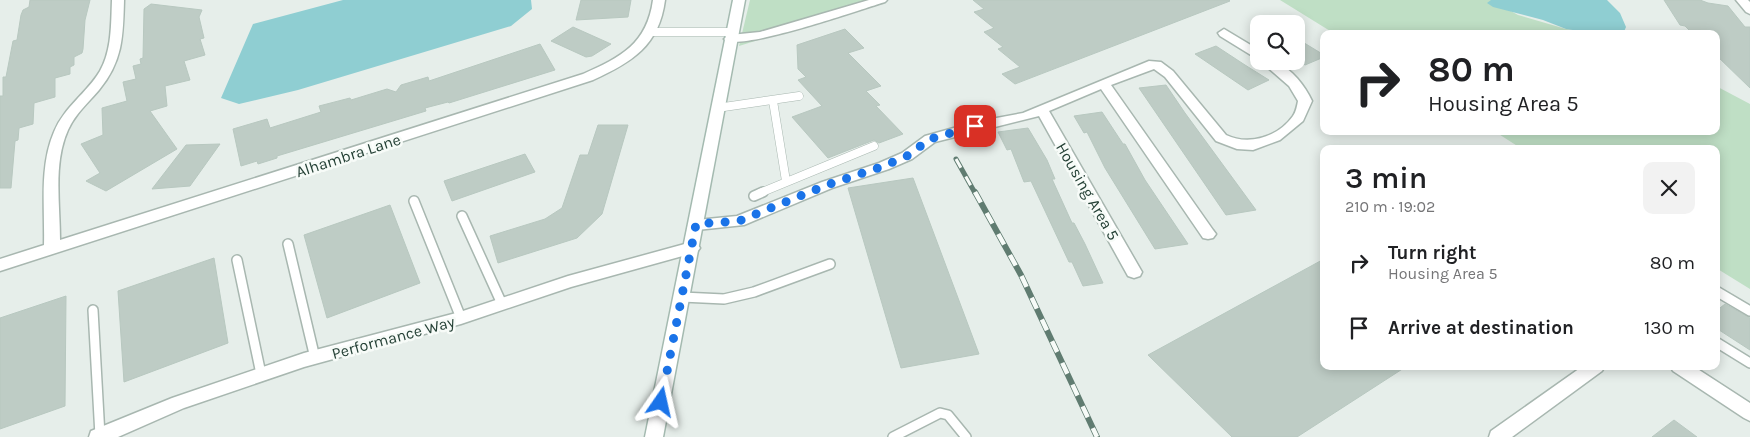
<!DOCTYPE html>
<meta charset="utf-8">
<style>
body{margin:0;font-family:Karla,sans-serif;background:#f2f2f2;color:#202124;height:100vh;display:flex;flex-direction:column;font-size:19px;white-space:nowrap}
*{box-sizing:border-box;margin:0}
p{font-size:16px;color:#757577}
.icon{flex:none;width:28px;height:28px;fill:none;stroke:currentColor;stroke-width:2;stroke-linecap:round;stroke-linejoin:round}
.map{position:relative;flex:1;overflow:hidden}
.drawer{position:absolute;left:1320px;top:145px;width:400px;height:225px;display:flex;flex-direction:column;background:#fff;border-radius:10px;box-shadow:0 2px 12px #0003}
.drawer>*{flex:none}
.banner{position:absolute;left:1320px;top:30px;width:400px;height:105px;border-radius:10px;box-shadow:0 2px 12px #0003;background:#fff;color:#202124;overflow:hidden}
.buttons{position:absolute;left:1250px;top:15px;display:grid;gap:10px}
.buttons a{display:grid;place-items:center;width:55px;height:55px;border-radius:10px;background:#fff;box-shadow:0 2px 12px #0003;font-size:25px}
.pin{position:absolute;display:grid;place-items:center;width:42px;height:42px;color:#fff;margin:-21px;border-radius:10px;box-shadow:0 2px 8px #0006}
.me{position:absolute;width:55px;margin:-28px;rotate:11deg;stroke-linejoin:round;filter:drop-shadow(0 0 4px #0008)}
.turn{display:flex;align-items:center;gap:18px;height:105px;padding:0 25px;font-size:22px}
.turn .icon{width:65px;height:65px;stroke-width:2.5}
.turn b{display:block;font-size:35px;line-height:42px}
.round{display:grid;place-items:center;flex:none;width:52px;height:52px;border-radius:10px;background:#f2f2f2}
.head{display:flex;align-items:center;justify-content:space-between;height:85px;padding:0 25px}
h1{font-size:30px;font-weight:600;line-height:38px}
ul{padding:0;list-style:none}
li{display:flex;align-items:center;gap:15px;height:65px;padding:0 25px}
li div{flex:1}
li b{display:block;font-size:19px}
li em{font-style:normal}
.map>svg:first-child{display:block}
.green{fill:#bfdfc5}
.water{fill:#8fced2}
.building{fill:#beccc5;stroke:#b8c8c0}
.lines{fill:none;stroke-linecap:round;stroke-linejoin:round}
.lane-far1-casing{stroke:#a8b7b0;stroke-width:9}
.lane-casing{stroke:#a8b7b0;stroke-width:12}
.street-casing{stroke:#a8b7b0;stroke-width:3}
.secondary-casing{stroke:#a4bab0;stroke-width:3}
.lane-far1{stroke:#fff;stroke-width:8}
.lane{stroke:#fff;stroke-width:9}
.street{fill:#fff;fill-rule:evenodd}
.secondary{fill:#fff;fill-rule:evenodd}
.rail-far1-casing{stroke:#607c71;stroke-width:5}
.rail-casing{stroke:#607c71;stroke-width:6}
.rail-far1{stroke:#f7fbf8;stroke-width:3;stroke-dasharray:10;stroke-linecap:butt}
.rail{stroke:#f7fbf8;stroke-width:4.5;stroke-dasharray:12;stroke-linecap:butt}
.route{stroke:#1a73e8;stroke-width:9;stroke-dasharray:0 16.2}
.labels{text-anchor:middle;stroke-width:5;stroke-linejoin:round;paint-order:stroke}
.street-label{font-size:16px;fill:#254136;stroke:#f7fbf8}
</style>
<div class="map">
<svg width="1750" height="437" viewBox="0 0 1750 437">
<rect width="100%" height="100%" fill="#e6eeea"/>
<path class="green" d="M 750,0 L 876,0 L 846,13 L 739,46 Z
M 1280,0 L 1491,0 L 1518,15 L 1566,29 L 1608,34 L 1335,34 Z
M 1716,86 L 1750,104 L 1750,289 L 1716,268 L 1716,149 L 1522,149 L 1494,131 L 1716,131 Z"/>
<path class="water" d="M 343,0 L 531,0 L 532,9 L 511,26 L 298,90 L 239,104 L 221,98 L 253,24 Z
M 1491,0 L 1607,0 L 1620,13 L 1626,27 L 1623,34 L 1599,34 L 1566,29 L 1543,20 L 1493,7 L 1487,3 Z"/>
<path class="building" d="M 30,0 L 90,0 L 85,20 L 83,49 L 82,53 L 74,57 L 74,65 L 70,67 L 70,74 L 55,78 L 55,97 L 34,103 L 33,124 L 19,128 L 18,140 L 15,141 L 11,188 L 0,188 L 0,96 L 3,96 L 3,77 L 6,77 L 13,41 L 17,40 L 21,15 L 23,10 L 29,7 Z
M 581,0 L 631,0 L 628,17 L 576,20 Z
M 973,0 L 1229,0 L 1230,1 L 1015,84 L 1002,74 L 1020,67 L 998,49 L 1003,47 L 984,32 L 994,28 L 974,12 L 984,9 Z
M 1664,0 L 1700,0 L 1708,3 L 1728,6 L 1745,27 L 1750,27 L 1750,88 L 1716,55 L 1716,34 L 1693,34 L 1685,26 L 1680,25 Z
M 151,4 L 202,10 L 199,17 L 204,38 L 200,39 L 205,55 L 184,61 L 190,80 L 165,86 L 167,106 L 150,111 L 177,149 L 106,191 L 86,181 L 100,173 L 81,144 L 103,135 L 102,108 L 127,101 L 123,82 L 136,79 L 133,66 L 141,64 L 140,59 L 143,58 L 144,9 Z
M 573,27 L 611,44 L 592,56 L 586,57 L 551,41 Z
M 845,29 L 864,48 L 848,53 L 881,86 L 866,91 L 880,105 L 876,106 L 903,134 L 879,143 L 874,140 L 828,158 L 792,117 L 822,106 L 798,80 L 806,77 L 798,69 L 797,45 Z
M 1296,38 L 1324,55 L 1324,57 L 1305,65 L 1296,59 Z
M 540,44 L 555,70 L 449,103 L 448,102 L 425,108 L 426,111 L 277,156 L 277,158 L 258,164 L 257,161 L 241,166 L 233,129 L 267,119 L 270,128 L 321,112 L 319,106 L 350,98 L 351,100 L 387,89 L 396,92 L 401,85 L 428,77 L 429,81 Z
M 1216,46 L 1245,65 L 1269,80 L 1248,90 L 1195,54 Z
M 1166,85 L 1185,113 L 1256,210 L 1226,215 L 1139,88 Z
M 1102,112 L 1123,144 L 1125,144 L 1145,180 L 1188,244 L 1155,249 L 1105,168 L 1087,132 L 1084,133 L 1074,116 Z
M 598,125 L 628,125 L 602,214 L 577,238 L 498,263 L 490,236 L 545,219 L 562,208 L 580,155 L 588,155 Z
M 1028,128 L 1047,160 L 1055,179 L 1052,179 L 1072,223 L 1074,223 L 1085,244 L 1103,283 L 1083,286 L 1072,262 L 1069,262 L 1031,181 L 1024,182 L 1011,149 L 1007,150 L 998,132 Z
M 220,144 L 190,186 L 152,189 L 186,145 Z
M 525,154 L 535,172 L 452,201 L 444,181 Z
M 913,178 L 979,354 L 901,368 L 848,188 Z
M 390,205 L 420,283 L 327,318 L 304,235 Z
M 214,258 L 228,343 L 124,382 L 118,291 Z
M 1324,259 L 1324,366 L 1407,366 L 1297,437 L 1232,437 L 1148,355 Z
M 66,296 L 65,406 L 0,429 L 0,318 Z
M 1725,304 L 1750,318 L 1750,350 L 1716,328 L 1716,311 Z
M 1674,420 L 1697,437 L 1652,437 Z"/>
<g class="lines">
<defs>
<path id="lane-far1" d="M 650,32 L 731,32
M 773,101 L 786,181
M 717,108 L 799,96
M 760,193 L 874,146"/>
<path id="lane" d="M 754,196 L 763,192
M 414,201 L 461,318
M 462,216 L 502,304
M 288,244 L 315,358
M 237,260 L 261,374
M 1716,291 L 1750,311
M 682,297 L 724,299 L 754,292 L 830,264
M 93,310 L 100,436
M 1716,342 L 1750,363
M 893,437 L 940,413 L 948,415 L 966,437"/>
<path id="street" d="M 112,0 L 124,0 C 123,36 123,61 99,90 C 88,103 75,114 68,130 C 53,163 60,204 60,240 L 583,74 C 621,57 647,44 653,0 L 665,0 C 659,46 632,62 593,80 L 0,271 L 0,259 L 44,245 C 45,208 39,167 54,132 C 64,107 87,93 100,71 C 112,50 111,24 112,0 Z
M 869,0 L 887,0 L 885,2 C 862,9 737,53 724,39 L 730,35 L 760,32 Z
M 1736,0 L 1748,0 L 1750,2 L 1750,14 L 1746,12 Z
M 1224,29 L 1259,50 L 1259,60 L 1220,36 L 1218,33 Z
M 1149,61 L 1161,62 L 1173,71 L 1226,135 C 1249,146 1278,137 1293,116 C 1296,112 1297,106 1298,101 L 1289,86 L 1260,61 C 1265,61 1272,60 1276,62 C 1292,69 1305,86 1312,101 L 1303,121 L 1280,140 L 1253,150 L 1237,149 L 1216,141 L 1165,77 L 1154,69 L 1111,85 L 1213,230 L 1216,234 L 1213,238 L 1208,239 L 1203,238 L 1101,89 L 1049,111 L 1142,272 L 1140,276 L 1134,278 L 1128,276 L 1039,116 L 935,142 L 912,159 L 889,169 L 832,188 L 744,225 L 697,230 L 692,229 L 689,225 L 692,221 L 697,220 L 737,216 L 822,182 L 879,163 L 902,153 L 925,136 L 975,122 L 1023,113 Z
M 692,242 L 697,244 L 700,248 L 697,252 L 571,287 L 461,324 L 304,367 L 184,408 L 118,437 L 89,437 L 91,431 L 172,398 L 304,353 L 460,312 L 568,276 Z
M 1583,366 L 1605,366 L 1602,371 L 1512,437 L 1489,437 L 1491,431 Z
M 1670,366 L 1693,366 L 1750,403 L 1750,421 L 1744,418 L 1673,371 Z"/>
<path id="secondary" d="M 733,0 L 745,0 L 663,437 L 645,437 Z"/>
</defs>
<use href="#lane-far1" class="lane-far1-casing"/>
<use href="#lane" class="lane-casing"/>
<use href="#street" class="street-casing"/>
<use href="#secondary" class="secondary-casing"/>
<use href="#lane-far1" class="lane-far1"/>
<use href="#lane" class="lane"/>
<use href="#street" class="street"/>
<use href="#secondary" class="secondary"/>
<defs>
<path id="rail-far1" d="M 956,159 L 975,193"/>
<path id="rail" d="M 975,192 L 1021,275 L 1097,437"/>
</defs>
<use href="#rail-far1" class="rail-far1-casing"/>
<use href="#rail" class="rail-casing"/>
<use href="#rail-far1" class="rail-far1"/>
<use href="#rail" class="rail"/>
</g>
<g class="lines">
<path class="route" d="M 661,402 L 696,224 L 739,221 L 827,185 L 884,166 L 907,156 L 930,139 L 975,126"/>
</g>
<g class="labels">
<g class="street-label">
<text transform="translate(348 155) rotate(-18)" y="6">Alhambra Lane</text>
<text transform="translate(1088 191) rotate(60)" y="6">Housing Area 5</text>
<text transform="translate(393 337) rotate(-15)" y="6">Performance Way</text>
</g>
</g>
</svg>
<div class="buttons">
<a><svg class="icon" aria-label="search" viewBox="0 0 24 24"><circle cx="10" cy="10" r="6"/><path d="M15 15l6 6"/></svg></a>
</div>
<div class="pin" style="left:975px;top:126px;background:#d93025"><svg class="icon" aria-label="arrive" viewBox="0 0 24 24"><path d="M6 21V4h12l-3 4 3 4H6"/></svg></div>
<svg class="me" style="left:661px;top:402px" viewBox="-20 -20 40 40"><path d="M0-17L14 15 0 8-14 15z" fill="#1a73e8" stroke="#fff" stroke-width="4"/></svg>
<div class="banner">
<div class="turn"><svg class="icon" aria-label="right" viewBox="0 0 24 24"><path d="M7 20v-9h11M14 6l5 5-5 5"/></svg><div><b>80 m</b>Housing Area 5</div></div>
</div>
<section class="drawer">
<div class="head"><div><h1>3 min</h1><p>210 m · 19:02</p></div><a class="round"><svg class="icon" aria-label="close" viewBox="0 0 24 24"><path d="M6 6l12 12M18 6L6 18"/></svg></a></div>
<ul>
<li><svg class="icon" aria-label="right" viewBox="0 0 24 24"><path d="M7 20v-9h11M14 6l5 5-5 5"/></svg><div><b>Turn right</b><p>Housing Area 5</p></div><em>80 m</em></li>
<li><svg class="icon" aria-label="arrive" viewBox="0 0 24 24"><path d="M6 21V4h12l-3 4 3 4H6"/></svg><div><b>Arrive at destination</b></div><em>130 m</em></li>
</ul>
</section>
</div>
